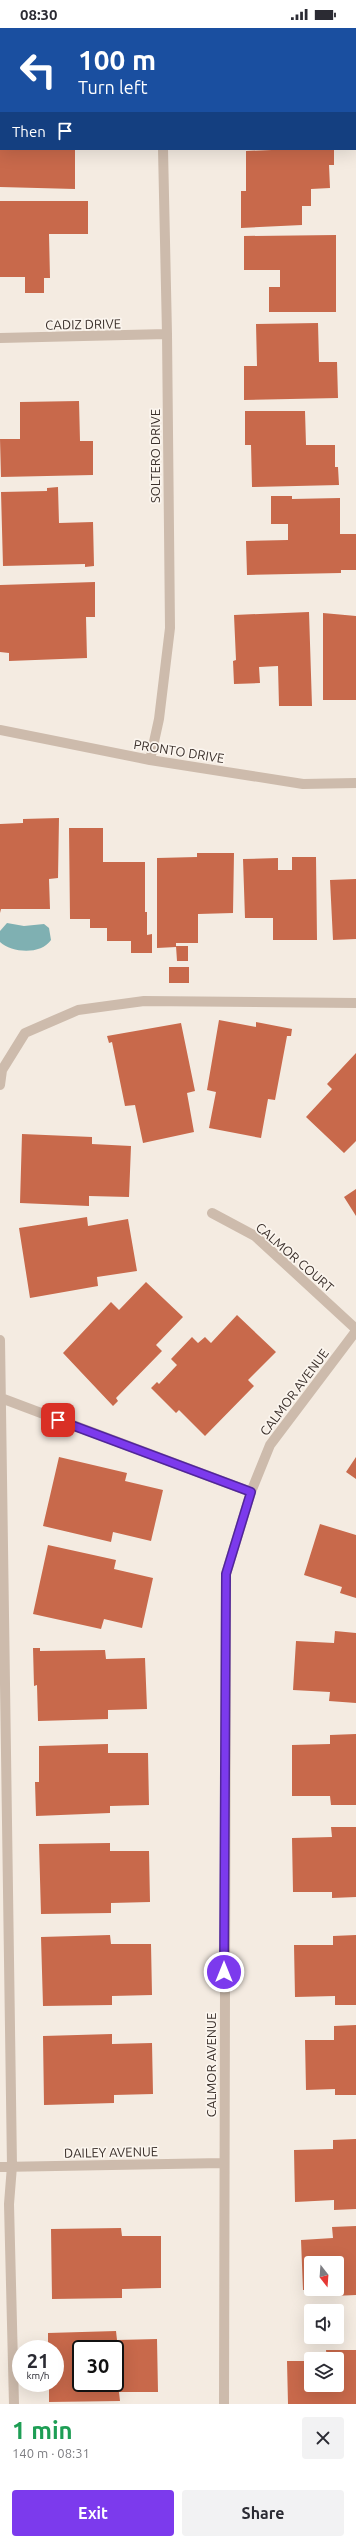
<!DOCTYPE html>
<meta charset="utf-8">
<style>
body{margin:0;font-family:Ubuntu,sans-serif;background:#f2f2f3;color:#2b2b33;height:100vh;display:flex;flex-direction:column;font-size:15px;white-space:nowrap}
*{box-sizing:border-box;margin:0}
p{font-size:13px;color:#7c7c81}
.icon{flex:none;width:22px;height:22px;fill:none;stroke:currentColor;stroke-width:2;stroke-linecap:round;stroke-linejoin:round}
.map{position:relative;height:2376px;overflow:hidden}
.panel{display:flex;flex-direction:column;background:#fff;flex:1}
.panel>*{flex:none}
.hud{position:absolute;left:0px;top:0px;width:356px;height:122px;box-shadow:0 4px 16px #0002;background:#1a4fa0;color:#fff;overflow:hidden}
.needle{width:26px;rotate:163deg}
.controls{position:absolute;left:304px;top:2228px;display:grid;gap:8px}
.controls a{display:grid;place-items:center;width:40px;height:40px;border-radius:4px;background:#fff;box-shadow:0 4px 16px #0002;font-size:20px}
.speed{position:absolute;left:12px;top:2312px;display:flex;gap:8px;font-size:20px;font-weight:700;text-align:center}
.speed>*{display:grid;place-content:center;width:52px;height:52px;border-radius:50%;background:#fff;box-shadow:0 4px 16px #0002;line-height:1}
.speed small{font-size:10px;font-weight:400}
.speed .limit{border:2px solid #111;border-radius:6px;background:#fff;color:#111}
.pin{position:absolute;display:grid;place-items:center;width:34px;height:34px;color:#fff;margin:-17px;border-radius:8px;box-shadow:0 2px 6px #0006}
.me{position:absolute;width:44px;margin:-22px;rotate:0deg;stroke-linejoin:round;filter:drop-shadow(0 0 3px #0008)}
.turn{display:flex;align-items:center;gap:14px;height:84px;padding:0 12px;font-size:18px}
.turn .icon{width:52px;height:52px;stroke-width:2.5}
.turn b{display:block;font-size:28px;line-height:34px}
.then{display:flex;align-items:center;height:38px;padding:0 12px;background:#0003;gap:8px;font-size:15px}
.round{display:grid;place-items:center;flex:none;width:42px;height:42px;border-radius:4px;background:#f2f2f3}
.overview{display:flex;align-items:center;justify-content:space-between;height:68px;padding:0 12px}
h1{font-size:24px;font-weight:700;line-height:30px;color:#1e9e55}
.cta{display:flex;gap:8px;margin-top:auto;padding:8px 12px}
.cta a{flex:1;height:46px;border-radius:4px;background:#7c3aed;color:#fff;font-size:16px;font-weight:700;line-height:46px;text-align:center}
.cta a+a{background:#f2f2f3;color:#2b2b33}
.status{display:flex;justify-content:space-between;align-items:center;height:28px;padding:0 20px;background:#fff;direction:ltr}
.status svg{height:11px;fill:currentColor}
.map>svg:first-child{display:block}
.water{fill:#7fb0b2}
.building{fill:#c8694b;fill-rule:evenodd}
.lines{fill:none;stroke-linecap:round;stroke-linejoin:round}
.minor{stroke:#cdbbac;stroke-width:10}
.route-casing{stroke:#51269a;stroke-width:10}
.route{stroke:#7c3aed;stroke-width:7}
.labels{text-anchor:middle;stroke-width:3.5;stroke-linejoin:round;paint-order:stroke}
.street-label{font-size:13px;fill:#3b302b;stroke:#fbf5ee}
</style>
<div class="status"><b>08:30</b><svg viewBox="0 0 49 12"><path d="M0 12V9h3v3zM5 12V6h3v6zM10 12V3h3v9zM15 12V0h3v12zM26 1h20v11H26zM47 4h2v5h-2z"/></svg></div>
<div class="map">
<svg width="356" height="2376" viewBox="0 0 356 2376">
<rect width="100%" height="100%" fill="#f4ebe1"/>
<path class="water" d="M 7,895 L 24,898 L 44,896 L 49,900 L 51,912 C 41,927 12,925 0,914 L 0,903 Z"/>
<path class="building" d="M 0,121 L 75,121 L 75,161 L 0,159 Z
M 295,121 L 334,121 L 334,137 L 329,137 L 330,160 L 311,161 L 311,178 L 302,178 L 302,197 L 241,200 L 241,163 L 246,163 L 246,123 Z
M 0,173 L 88,173 L 88,206 L 49,206 L 50,250 L 44,250 L 44,265 L 25,265 L 25,249 L 0,249 Z
M 336,207 L 336,284 L 269,284 L 269,259 L 280,259 L 280,242 L 244,242 L 244,208 Z
M 318,295 L 319,334 L 337,334 L 338,370 L 244,372 L 244,338 L 257,338 L 256,296 Z
M 79,373 L 80,413 L 93,413 L 93,447 L 1,449 L 0,411 L 20,411 L 20,374 Z
M 245,383 L 305,383 L 306,417 L 335,417 L 335,439 L 338,439 L 339,457 L 252,459 L 251,417 L 245,417 Z
M 58,459 L 59,495 L 93,494 L 94,538 L 85,539 L 85,536 L 3,538 L 1,464 L 47,463 L 47,460 Z
M 271,468 L 292,468 L 292,471 L 340,470 L 340,506 L 356,506 L 356,542 L 341,542 L 341,545 L 247,547 L 246,513 L 288,512 L 288,496 L 271,496 Z
M 95,554 L 95,589 L 86,589 L 87,630 L 9,633 L 9,625 L 0,624 L 0,557 Z
M 309,584 L 312,678 L 279,678 L 278,638 L 259,639 L 260,655 L 234,656 L 233,633 L 236,632 L 234,587 Z
M 323,585 L 356,588 L 356,672 L 323,672 Z
M 59,790 L 58,850 L 49,851 L 50,881 L 1,881 L 0,885 L 0,796 L 23,795 L 23,791 Z
M 69,800 L 103,800 L 103,834 L 145,834 L 145,884 L 147,884 L 147,907 L 152,906 L 152,925 L 131,925 L 131,913 L 107,913 L 107,900 L 90,900 L 90,891 L 70,891 Z
M 197,825 L 234,825 L 233,885 L 198,886 L 198,915 L 176,915 L 176,919 L 157,920 L 157,830 L 197,829 Z
M 292,829 L 316,829 L 317,912 L 273,912 L 273,890 L 245,890 L 243,831 L 278,830 L 278,842 L 292,842 Z
M 356,851 L 356,911 L 333,912 L 330,852 Z
M 176,918 L 188,918 L 188,933 L 177,933 Z
M 169,939 L 189,939 L 189,955 L 169,955 Z
M 219,992 L 256,999 L 256,994 L 292,1001 L 291,1008 L 287,1008 L 275,1072 L 268,1071 L 261,1110 L 209,1100 L 216,1064 L 207,1062 Z
M 181,995 L 195,1063 L 187,1065 L 194,1104 L 143,1115 L 135,1077 L 125,1078 L 112,1014 L 109,1015 L 107,1008 Z
M 356,1025 L 356,1113 L 344,1125 L 306,1089 L 332,1061 L 327,1056 Z
M 22,1106 L 92,1109 L 92,1116 L 131,1118 L 129,1169 L 89,1168 L 89,1178 L 20,1175 Z
M 356,1161 L 356,1188 L 344,1169 Z
M 87,1189 L 88,1198 L 128,1191 L 137,1243 L 97,1249 L 98,1258 L 30,1270 L 19,1200 Z
M 146,1254 L 183,1289 L 156,1317 L 162,1323 L 116,1370 L 118,1373 L 113,1378 L 63,1325 L 111,1274 L 119,1282 Z
M 237,1287 L 276,1324 L 248,1352 L 254,1358 L 205,1408 L 179,1382 L 176,1385 L 151,1360 L 157,1354 L 159,1356 L 177,1337 L 171,1331 L 192,1309 L 198,1315 L 205,1309 L 211,1315 Z
M 59,1429 L 127,1445 L 125,1453 L 163,1462 L 151,1513 L 113,1504 L 111,1514 L 43,1498 Z
M 356,1429 L 356,1451 L 346,1444 Z
M 320,1496 L 356,1507 L 356,1570 L 340,1565 L 342,1559 L 304,1547 Z
M 48,1517 L 116,1532 L 114,1541 L 153,1550 L 142,1600 L 104,1591 L 101,1601 L 33,1586 Z
M 335,1603 L 356,1605 L 356,1675 L 329,1673 L 330,1664 L 293,1662 L 296,1613 L 334,1615 Z
M 33,1620 L 40,1620 L 40,1623 L 105,1622 L 106,1631 L 145,1630 L 147,1681 L 108,1682 L 108,1691 L 38,1693 L 37,1657 L 34,1658 Z
M 356,1706 L 356,1777 L 331,1777 L 330,1768 L 292,1768 L 292,1717 L 330,1716 L 330,1707 Z
M 108,1716 L 108,1725 L 148,1725 L 149,1777 L 110,1778 L 110,1785 L 36,1788 L 35,1754 L 39,1754 L 39,1718 Z
M 331,1799 L 356,1799 L 356,1869 L 332,1870 L 332,1864 L 293,1864 L 292,1810 L 332,1809 Z
M 110,1815 L 110,1823 L 149,1823 L 150,1874 L 111,1875 L 111,1885 L 41,1886 L 39,1816 Z
M 110,1907 L 111,1916 L 151,1916 L 152,1967 L 112,1968 L 112,1977 L 43,1978 L 41,1909 Z
M 356,1907 L 356,1977 L 335,1977 L 335,1968 L 295,1969 L 294,1917 L 333,1917 L 333,1908 Z
M 356,1997 L 356,2067 L 335,2067 L 335,2061 L 306,2062 L 305,2012 L 334,2012 L 334,1998 Z
M 112,2006 L 112,2016 L 152,2015 L 153,2066 L 114,2067 L 114,2075 L 44,2077 L 43,2008 Z
M 356,2111 L 356,2181 L 334,2182 L 334,2172 L 295,2174 L 294,2122 L 333,2121 L 333,2112 Z
M 356,2198 L 356,2267 L 333,2268 L 333,2261 L 337,2261 L 337,2235 L 311,2235 L 311,2262 L 303,2262 L 301,2212 L 333,2210 L 332,2199 Z
M 121,2200 L 122,2208 L 161,2208 L 161,2260 L 122,2261 L 122,2270 L 52,2271 L 51,2201 Z
M 116,2303 L 117,2312 L 157,2311 L 158,2364 L 119,2364 L 120,2373 L 49,2374 L 49,2355 L 55,2355 L 55,2321 L 48,2321 L 48,2305 ZM 81,2321 L 115,2321 L 115,2355 L 81,2355 Z
M 326,2322 L 356,2322 L 356,2376 L 288,2376 L 287,2333 L 311,2333 L 311,2357 L 337,2357 L 337,2331 L 327,2331 Z"/>
<g class="lines">
<path class="minor" d="M 159,0 L 160,1
M 0,310 L 167,306
M 0,702 L 150,732 L 303,756 L 356,755
M 150,732 L 159,691 L 170,600 L 167,306 L 163,121
M 0,1057 L 2,1042 L 25,1005 L 78,982 L 144,973 L 356,975
M 212,1185 L 255,1208 L 356,1301
M 0,1312 L 12,2138 L 9,2176 L 14,2376
M 1,1370 L 251,1464
M 0,2139 L 223,2135
M 224,2376 L 226,1546 L 251,1464 L 270,1417 L 356,1303"/>
</g>
<g class="lines">
<defs>
<path id="route" d="M 58,1392 L 251,1464 L 226,1546 L 224,1944"/>
</defs>
<use href="#route" class="route-casing"/>
<use href="#route" class="route"/>
</g>
<g class="labels">
<g class="street-label">
<text transform="translate(83 296) rotate(-1)" y="5">CADIZ DRIVE</text>
<text transform="translate(155 428) rotate(-90)" y="5">SOLTERO DRIVE</text>
<text transform="translate(179 723) rotate(9)" y="5">PRONTO DRIVE</text>
<text transform="translate(295 1229) rotate(41)" y="5">CALMOR COURT</text>
<text transform="translate(294 1364) rotate(-53)" y="5">CALMOR AVENUE</text>
<text transform="translate(211 2037) rotate(-90)" y="5">CALMOR AVENUE</text>
<text transform="translate(111 2124) rotate(-1)" y="5">DAILEY AVENUE</text>
</g>
</g>
</svg>
<div class="controls">
<a><svg class="needle" viewBox="-14 -14 28 28"><path d="M0-13l5 13h-10z" fill="#e53935"/><path d="M0 13l5-13h-10z" fill="#7c7c81"/></svg></a>
<a><svg class="icon" aria-label="sound" viewBox="0 0 24 24"><path d="M4 9h4l5-4v14l-5-4H4zM17 9q2 3 0 6"/></svg></a>
<a><svg class="icon" aria-label="layers" viewBox="0 0 24 24"><path d="M12 4l9 5-9 5-9-5zM3 14l9 5 9-5"/></svg></a>
</div>
<div class="speed"><div>21<small>km/h</small></div><div class="limit">30</div></div>
<div class="pin" style="left:58px;top:1392px;background:#d93025"><svg class="icon" aria-label="arrive" viewBox="0 0 24 24"><path d="M6 21V4h12l-3 4 3 4H6"/></svg></div>
<svg class="me" style="left:224px;top:1944px" viewBox="-20 -20 40 40"><circle r="17" fill="#7c3aed" stroke="#fff" stroke-width="3"/><path d="M0-11L8 9 0 5-8 9z" fill="#fff"/></svg>
<div class="hud">
<div class="turn"><svg class="icon" aria-label="left" viewBox="0 0 24 24"><path d="M17 20v-9H6M10 6l-5 5 5 5"/></svg><div><b>100 m</b>Turn left</div></div>
<div class="then">Then<svg class="icon" aria-label="arrive" viewBox="0 0 24 24"><path d="M6 21V4h12l-3 4 3 4H6"/></svg></div>
</div>
</div>
<section class="panel">
<div class="overview"><div><h1>1 min</h1><p>140 m · 08:31</p></div><a class="round"><svg class="icon" aria-label="close" viewBox="0 0 24 24"><path d="M6 6l12 12M18 6L6 18"/></svg></a></div>
<div class="cta"><a>Exit</a><a>Share</a></div>
</section>
